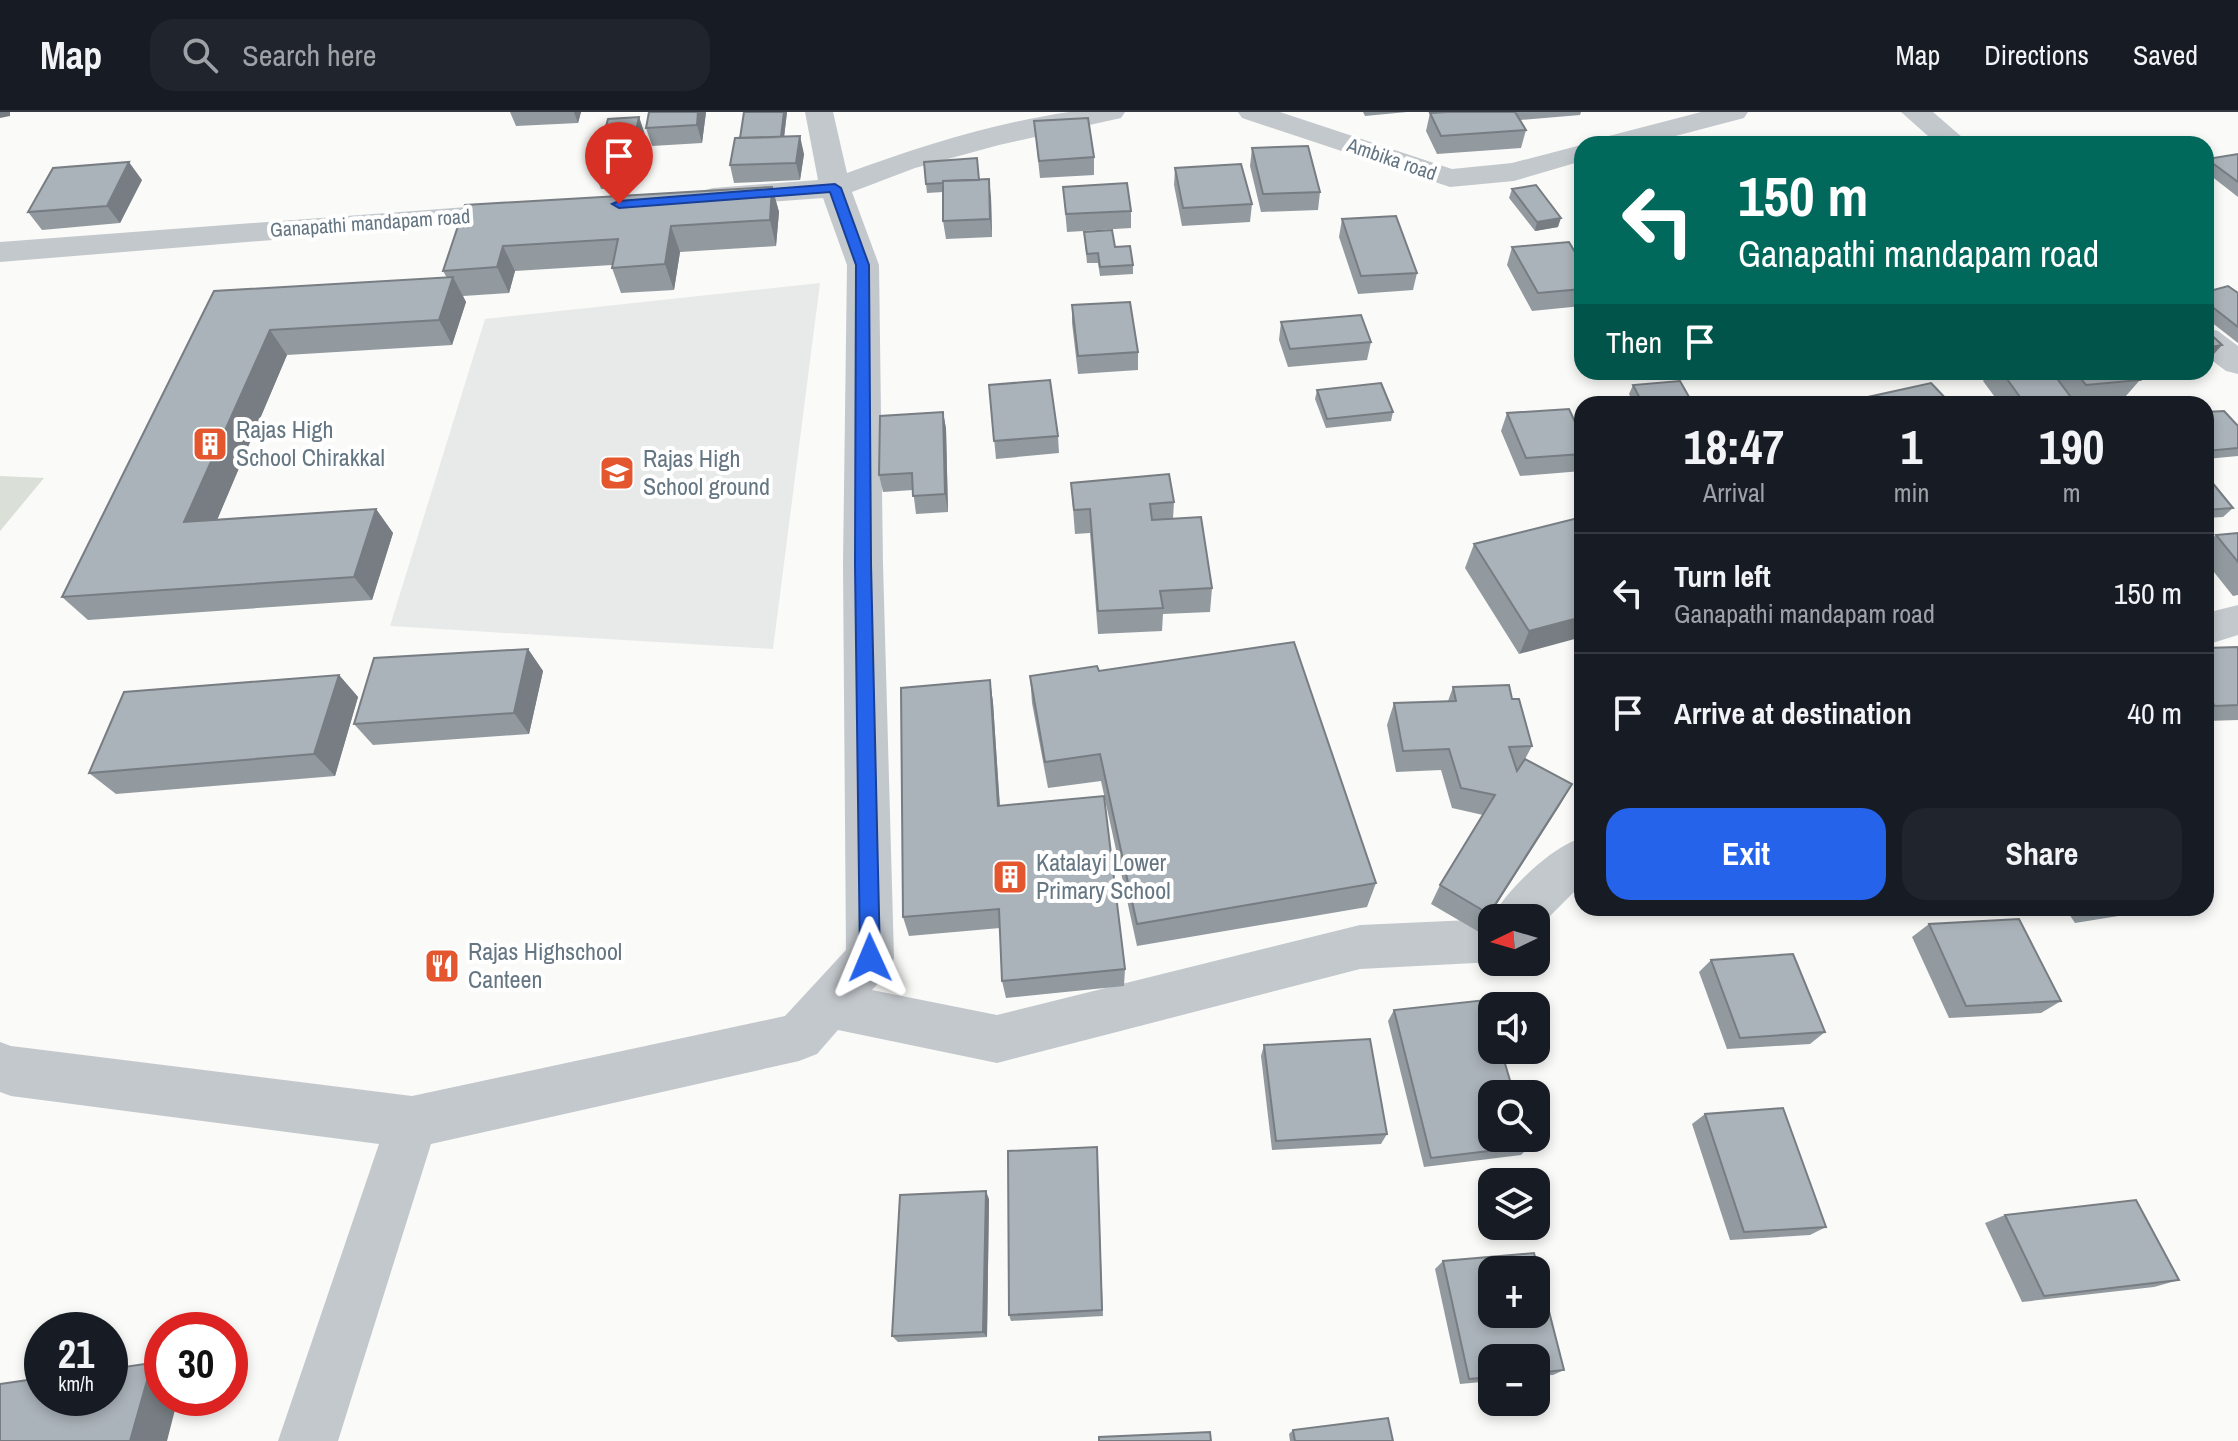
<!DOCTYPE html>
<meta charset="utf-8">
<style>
body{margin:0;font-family:"Archivo Narrow",sans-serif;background:#20242c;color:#f1f3f6;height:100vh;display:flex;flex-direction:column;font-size:30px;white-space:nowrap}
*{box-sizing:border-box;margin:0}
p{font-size:26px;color:#9ea1a6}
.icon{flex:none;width:44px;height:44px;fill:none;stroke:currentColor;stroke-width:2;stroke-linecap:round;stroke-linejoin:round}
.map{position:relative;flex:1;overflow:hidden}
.sheet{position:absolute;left:1574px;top:284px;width:640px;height:520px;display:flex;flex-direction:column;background:#171b24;border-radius:24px;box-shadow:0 4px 12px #0003}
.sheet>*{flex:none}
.top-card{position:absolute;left:1574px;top:24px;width:640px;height:244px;border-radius:24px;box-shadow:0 4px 12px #0003;background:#00695c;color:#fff;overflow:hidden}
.needle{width:52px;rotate:265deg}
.buttons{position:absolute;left:1478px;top:792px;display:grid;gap:16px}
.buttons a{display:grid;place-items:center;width:72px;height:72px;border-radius:16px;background:#171b24;box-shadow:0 4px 12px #0003;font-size:40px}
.speed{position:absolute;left:24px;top:1200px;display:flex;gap:16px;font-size:40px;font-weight:700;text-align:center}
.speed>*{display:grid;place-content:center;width:104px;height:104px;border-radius:50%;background:#171b24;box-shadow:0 4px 12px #0003;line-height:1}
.speed small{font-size:20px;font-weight:400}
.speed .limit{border:12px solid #d22;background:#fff;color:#111}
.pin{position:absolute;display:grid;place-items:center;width:68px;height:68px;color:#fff;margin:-82px -34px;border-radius:50% 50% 50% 0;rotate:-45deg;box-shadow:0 0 8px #0007}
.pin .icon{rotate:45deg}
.me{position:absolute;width:88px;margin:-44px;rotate:359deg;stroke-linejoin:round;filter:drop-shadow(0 0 6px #0008)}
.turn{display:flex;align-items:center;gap:28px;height:168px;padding:0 32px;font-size:36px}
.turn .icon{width:104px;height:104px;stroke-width:2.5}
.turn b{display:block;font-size:56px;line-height:68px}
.then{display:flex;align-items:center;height:76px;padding:0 32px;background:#0003;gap:16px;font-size:30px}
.eta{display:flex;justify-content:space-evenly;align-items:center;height:136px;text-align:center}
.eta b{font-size:48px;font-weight:700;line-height:56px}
.button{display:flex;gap:16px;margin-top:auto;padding:16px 32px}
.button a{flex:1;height:92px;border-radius:24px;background:#2563eb;color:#fff;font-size:32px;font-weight:700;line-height:92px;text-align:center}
.button a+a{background:#20242c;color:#f1f3f6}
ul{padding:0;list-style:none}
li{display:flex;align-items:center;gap:24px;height:120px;padding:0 32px;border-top:2px solid #363941}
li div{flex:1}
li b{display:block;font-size:30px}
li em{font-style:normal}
header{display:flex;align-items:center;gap:48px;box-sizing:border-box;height:112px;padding:0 40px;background:#171b24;border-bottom:2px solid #363941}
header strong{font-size:38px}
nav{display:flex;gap:44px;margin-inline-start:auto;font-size:28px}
.search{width:560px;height:72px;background:#20242c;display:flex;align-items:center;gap:20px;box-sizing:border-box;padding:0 28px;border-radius:24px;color:#9ea1a6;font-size:30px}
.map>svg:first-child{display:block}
.built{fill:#e8e9e9}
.green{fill:#dadfd7}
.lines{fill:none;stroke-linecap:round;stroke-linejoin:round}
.minor{fill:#c3c8cc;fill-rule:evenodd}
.wall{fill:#929a9f}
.shaded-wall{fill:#777d82}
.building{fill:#aab3b9;stroke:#777d82;stroke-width:2;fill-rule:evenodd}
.route{fill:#2563eb;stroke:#184099;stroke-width:2}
.labels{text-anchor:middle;stroke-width:8;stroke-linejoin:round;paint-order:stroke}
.far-street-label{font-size:20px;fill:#657683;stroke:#fff}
.poi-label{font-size:24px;fill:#657683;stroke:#fff;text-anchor:start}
</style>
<header>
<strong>Map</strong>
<div class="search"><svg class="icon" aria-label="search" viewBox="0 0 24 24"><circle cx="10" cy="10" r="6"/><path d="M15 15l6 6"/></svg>Search here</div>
<nav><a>Map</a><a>Directions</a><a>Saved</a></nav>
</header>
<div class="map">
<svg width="2238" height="1329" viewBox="0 0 2238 1329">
<rect width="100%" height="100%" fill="#fafaf8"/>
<path class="built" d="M 820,171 L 773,537 L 390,514 L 485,207 Z"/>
<path class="green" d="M 0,364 L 44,366 L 0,419 Z"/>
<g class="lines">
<path class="minor" d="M 805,0 L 833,0 L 847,61 C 918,35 994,11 1069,0 C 1087,0 1107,0 1125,0 L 1121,6 L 999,33 L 915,56 L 852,80 L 879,153 L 883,452 L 894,846 L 887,862 L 872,878 L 997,903 L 1360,813 L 1492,807 L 1494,850 L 1360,857 L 997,951 L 838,918 L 817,942 L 799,949 L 431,1032 L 338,1329 L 278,1329 L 379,1032 L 11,984 L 0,980 L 0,930 L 11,934 L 412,984 L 785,904 L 846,838 L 843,452 L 847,153 L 823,86 L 713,94 L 702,91 L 698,85 L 702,79 L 713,76 L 818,68 Z
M 1238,0 L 1280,0 L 1452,57 L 1512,51 L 1585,32 L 1582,32 L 1582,49 L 1514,69 L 1450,75 L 1242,6 Z
M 1701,0 L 1748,0 L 1744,6 L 1645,32 L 1596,32 L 1601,26 Z
M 1901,0 L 1933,0 L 1970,32 L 1937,32 Z
M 520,91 L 531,93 L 535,100 L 531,107 L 0,150 L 0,130 Z
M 2206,216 L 2218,219 L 2238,234 L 2238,262 L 2226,259 L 2206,244 Z
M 2238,493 L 2238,523 L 2206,533 L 2206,501 Z
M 1576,728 L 1582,729 L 1582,772 L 1536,818 L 1536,806 L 1492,806 C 1505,779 1549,738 1576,728 Z"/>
</g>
<path class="wall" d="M 510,0 L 581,0 L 578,11 L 516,14 Z
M 649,0 L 706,0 L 702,31 L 652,34 L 646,16 Z
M 744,0 L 787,0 L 784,25 L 804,42 L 800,68 L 734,71 L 730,53 L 740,26 Z
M 1363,0 L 1407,0 L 1365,4 Z
M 1447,0 L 1581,0 L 1580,3 L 1520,8 L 1526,18 L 1521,36 L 1437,42 L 1426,19 L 1430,1 Z
M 639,5 L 645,23 L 633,76 L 601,77 L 594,60 Z
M 1034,9 L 1094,45 L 1094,63 L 1040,66 Z
M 1252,36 L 1320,80 L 1318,98 L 1261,100 L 1250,54 Z
M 2238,42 L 2238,85 L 2206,60 L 2206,49 L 2207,47 Z
M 1175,56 L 1252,92 L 1250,110 L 1182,114 L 1174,73 Z
M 142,68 L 120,111 L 42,118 L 28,100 Z
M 979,68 L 991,85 L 992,125 L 946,127 L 943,109 L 943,80 L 927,81 L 926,72 Z
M 772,75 L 779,100 L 776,134 L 680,140 L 674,178 L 621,181 L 612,156 L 612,153 L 515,159 L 509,181 L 463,184 L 466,190 L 452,233 L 287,243 L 217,408 L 376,397 L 393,421 L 372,488 L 88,508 L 62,485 L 214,179 L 447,166 L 443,159 L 465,93 Z
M 1063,75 L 1131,99 L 1131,116 L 1067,120 Z
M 1512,77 L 1558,115 L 1535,119 L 1509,86 Z
M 1342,107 L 1417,161 L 1413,178 L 1358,182 L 1339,125 Z
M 1084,120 L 1133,153 L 1133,162 L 1100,164 L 1098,151 L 1087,151 Z
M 1512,135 L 1582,152 L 1582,194 L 1532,199 L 1507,153 Z
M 2206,180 L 2238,181 L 2238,231 L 2206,206 Z
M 1072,193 L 1138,240 L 1138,258 L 1078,262 L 1072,211 Z
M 1281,210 L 1371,230 L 1367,248 L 1288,255 L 1279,228 Z
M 1990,260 L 2133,260 L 2140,268 L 2125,285 L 2075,290 L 2076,292 L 2000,292 L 1983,269 Z
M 989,273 L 1058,324 L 1059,341 L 996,347 Z
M 1633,273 L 1693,292 L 1634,292 L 1629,282 Z
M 1317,278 L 1393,300 L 1391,309 L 1326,316 L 1315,287 Z
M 943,300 L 946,317 L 948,400 L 916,402 L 913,378 L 883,380 L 879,363 Z
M 2206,300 L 2238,314 L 2238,344 L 2206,347 Z
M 1507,301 L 1582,325 L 1582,359 L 1520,364 L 1501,319 Z
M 2206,363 L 2233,396 L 2223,405 L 2206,406 Z
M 1071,371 L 1174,390 L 1173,407 L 1212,476 L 1210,500 L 1163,502 L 1162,519 L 1098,522 L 1090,421 L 1075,422 Z
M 1582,405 L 1519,542 L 1465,456 L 1474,432 Z
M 2238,421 L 2238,483 L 2233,484 L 2206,450 L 2206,432 L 2216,423 Z
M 2238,535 L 2238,608 L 2206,609 L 2206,536 Z
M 528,537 L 543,559 L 529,622 L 373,633 L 354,612 Z
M 339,563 L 358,585 L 335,664 L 116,682 L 89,661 Z
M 1030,564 L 1376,771 L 1367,795 L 1137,834 L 1101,669 L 1048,676 L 1032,591 Z
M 990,568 L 993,591 L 1000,694 L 1125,857 L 1124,874 L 1006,886 L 1002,869 L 1000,816 L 909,824 L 903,805 Z
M 1453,575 L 1512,587 L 1532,634 L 1524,649 L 1572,672 L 1479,820 L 1431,792 L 1440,773 L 1483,703 L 1452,696 L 1441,658 L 1396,660 L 1387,613 L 1394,591 L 1448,589 Z
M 2065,796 L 2168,796 L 2075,811 Z
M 1929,812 L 2061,889 L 2041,901 L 1949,906 L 1912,825 Z
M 1711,848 L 1825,920 L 1810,932 L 1727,937 L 1699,860 Z
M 1394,898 L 1530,1034 L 1521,1043 L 1424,1055 L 1388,909 Z
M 1264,933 L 1387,1022 L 1381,1032 L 1272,1038 L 1261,944 Z
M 1705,1002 L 1826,1115 L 1810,1123 L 1730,1128 L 1692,1012 Z
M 1097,1035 L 1103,1204 L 1011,1209 L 1009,1203 Z
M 989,1087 L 987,1225 L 898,1230 L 892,1224 Z
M 2005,1103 L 2179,1168 L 2154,1175 L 2022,1190 L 1985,1111 Z
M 1443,1149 L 1564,1258 L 1553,1263 L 1536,1264 L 1536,1246 L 1492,1246 L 1492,1269 L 1460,1272 L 1435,1157 Z
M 1293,1318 L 1393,1329 L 1290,1329 L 1289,1322 Z"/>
<path class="shaded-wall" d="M 0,0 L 10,0 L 10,4 L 0,6 Z
M 574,0 L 581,0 L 578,11 Z
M 698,0 L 706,0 L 702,31 L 697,13 Z
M 784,0 L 787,0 L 783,34 L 781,25 Z
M 639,5 L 645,23 L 633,76 L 627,58 Z
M 800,24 L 804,42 L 800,68 L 796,51 Z
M 129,50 L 142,68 L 120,111 L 107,94 Z
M 989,67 L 991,85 L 992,125 L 990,107 Z
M 772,75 L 779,100 L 776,134 L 770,108 Z
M 1561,106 L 1558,115 L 1535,119 L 1537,110 Z
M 671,114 L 680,140 L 674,178 L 665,152 Z
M 503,134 L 515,159 L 509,181 L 497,155 Z
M 453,165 L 466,190 L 452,233 L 439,208 Z
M 270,218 L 287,243 L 206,434 L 184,410 Z
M 2222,233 L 2206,251 L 2206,236 Z
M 943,300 L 946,317 L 948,400 L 945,382 Z
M 376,397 L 393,421 L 372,488 L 354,465 Z
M 1582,505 L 1582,525 L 1519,542 L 1529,519 Z
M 528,537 L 543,559 L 529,622 L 514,601 Z
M 339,563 L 358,585 L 335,664 L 314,642 Z
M 990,568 L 993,591 L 1001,714 L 998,694 Z
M 1572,672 L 1560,693 L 1479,820 L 1489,802 Z
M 986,1079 L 989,1087 L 987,1225 L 983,1220 Z
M 152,1251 L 162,1253 L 162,1286 L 178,1286 L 167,1329 L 130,1329 Z"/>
<path class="building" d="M 649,0 L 698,0 L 697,13 L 646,16 Z
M 744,0 L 784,0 L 781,25 L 740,26 Z
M 1447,0 L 1515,0 L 1526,18 L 1441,24 L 1430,1 Z
M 639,5 L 627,58 L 594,60 L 608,7 Z
M 1088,6 L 1094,45 L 1039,49 L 1034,9 Z
M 800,24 L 796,51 L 730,53 L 735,26 Z
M 1308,34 L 1320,80 L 1263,82 L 1252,36 Z
M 2238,42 L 2238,70 L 2207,47 Z
M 977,46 L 979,68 L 943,69 L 943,71 L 926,72 L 924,50 Z
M 129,50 L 107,94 L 28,100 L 53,56 Z
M 1241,52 L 1252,92 L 1183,96 L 1175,56 Z
M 989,67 L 990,107 L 943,109 L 943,69 Z
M 1127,71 L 1131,99 L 1066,102 L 1063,75 Z
M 1536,73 L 1561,106 L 1537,110 L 1512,77 Z
M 772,75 L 770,108 L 671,114 L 665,152 L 612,156 L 618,127 L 503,134 L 497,155 L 443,159 L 465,93 Z
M 1396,104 L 1417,161 L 1361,164 L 1342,107 Z
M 1112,118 L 1115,135 L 1130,134 L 1133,153 L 1100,155 L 1098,141 L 1087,142 L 1084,120 Z
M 1569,130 L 1582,152 L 1582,177 L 1538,181 L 1512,135 Z
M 453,165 L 439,208 L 270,218 L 184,410 L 376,397 L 354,465 L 62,485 L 214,179 Z
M 2228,174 L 2238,181 L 2238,215 L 2206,190 L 2206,180 Z
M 1130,190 L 1138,240 L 1078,244 L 1072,193 Z
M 1361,203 L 1371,230 L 1290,237 L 1281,210 Z
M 2206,218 L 2222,233 L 2206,236 Z
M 2002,260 L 2052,260 L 2076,292 L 2025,292 Z
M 2075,260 L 2133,260 L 2140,268 L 2086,273 Z
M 1050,268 L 1058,324 L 994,329 L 989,273 Z
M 1680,269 L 1693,292 L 1643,292 L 1633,273 Z
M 1381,271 L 1393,300 L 1327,307 L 1317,278 Z
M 1931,271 L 1951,292 L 1863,292 L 1859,287 Z
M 1569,297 L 1582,325 L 1582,342 L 1526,346 L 1507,301 Z
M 2224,299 L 2238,314 L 2238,336 L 2206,339 L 2206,300 Z
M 943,300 L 945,382 L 913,384 L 912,361 L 879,363 L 880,304 Z
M 1169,362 L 1174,390 L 1150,392 L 1152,408 L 1201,405 L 1212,476 L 1160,479 L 1163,496 L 1098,499 L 1090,397 L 1074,398 L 1071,371 Z
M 2206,363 L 2233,396 L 2206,398 Z
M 1582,405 L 1582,505 L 1529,519 L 1474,432 Z
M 2238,421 L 2238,450 L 2216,423 Z
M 1294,530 L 1376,771 L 1137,812 L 1100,642 L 1045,650 L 1030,564 L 1097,554 L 1099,559 Z
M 2238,535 L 2238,593 L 2215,594 L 2206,581 L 2206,536 Z
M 528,537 L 514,601 L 354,612 L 374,546 Z
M 339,563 L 314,642 L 89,661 L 124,580 Z
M 990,568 L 998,694 L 1104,684 L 1125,857 L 1002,869 L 999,797 L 903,805 L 901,576 Z
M 1509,573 L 1512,587 L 1519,587 L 1532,634 L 1509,635 L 1517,659 L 1525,647 L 1572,672 L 1489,802 L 1440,773 L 1495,683 L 1461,676 L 1449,637 L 1403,639 L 1394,591 L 1456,589 L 1453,575 Z
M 2019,807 L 2061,889 L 1966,894 L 1929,812 Z
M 1793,842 L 1825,920 L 1740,926 L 1711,848 Z
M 1486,888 L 1492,907 L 1492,938 L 1501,938 L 1514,982 L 1492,982 L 1492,1026 L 1528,1026 L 1530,1034 L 1431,1046 L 1394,898 Z
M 1370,927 L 1387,1022 L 1276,1029 L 1264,933 Z
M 1783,996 L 1826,1115 L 1744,1120 L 1705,1002 Z
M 1097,1035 L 1102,1198 L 1009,1203 L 1008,1039 Z
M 986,1079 L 983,1220 L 892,1224 L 900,1083 Z
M 2136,1088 L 2179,1168 L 2044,1184 L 2005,1103 Z
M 1534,1141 L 1564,1258 L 1536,1261 L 1536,1246 L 1492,1246 L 1492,1265 L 1469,1267 L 1443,1149 ZM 1492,1158 L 1536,1158 L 1536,1202 L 1492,1202 Z
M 152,1251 L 130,1329 L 0,1329 L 0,1272 L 42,1266 L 42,1286 L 110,1286 L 110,1257 Z
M 1388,1306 L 1393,1329 L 1295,1329 L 1293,1318 Z
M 1210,1320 L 1211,1329 L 1099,1329 L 1099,1325 Z"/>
<path class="route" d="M 835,72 L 841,76 L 869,153 L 871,452 L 880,846 L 877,852 L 870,855 L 863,852 L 860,846 L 855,452 L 856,153 L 830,80 L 619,96 L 612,92 L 619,89 Z"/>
<defs>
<symbol id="building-square" viewBox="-11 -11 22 22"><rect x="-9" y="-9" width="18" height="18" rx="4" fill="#e4572e" stroke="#fff"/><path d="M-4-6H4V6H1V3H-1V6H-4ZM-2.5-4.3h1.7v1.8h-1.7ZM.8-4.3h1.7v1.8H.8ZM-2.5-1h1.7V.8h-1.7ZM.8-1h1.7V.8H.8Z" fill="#fff"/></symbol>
<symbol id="school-square" viewBox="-11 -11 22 22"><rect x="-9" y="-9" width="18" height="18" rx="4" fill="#e4572e" stroke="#fff"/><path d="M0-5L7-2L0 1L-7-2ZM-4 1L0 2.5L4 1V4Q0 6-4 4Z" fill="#fff"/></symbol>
<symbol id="restaurant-square" viewBox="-11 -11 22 22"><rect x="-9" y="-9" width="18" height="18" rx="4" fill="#e4572e" stroke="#fff"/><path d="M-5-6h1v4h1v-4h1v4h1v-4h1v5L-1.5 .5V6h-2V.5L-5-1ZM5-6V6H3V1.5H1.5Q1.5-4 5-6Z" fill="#fff"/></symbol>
</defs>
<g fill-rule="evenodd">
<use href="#building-square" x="190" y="312" width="40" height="40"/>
<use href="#school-square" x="597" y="341" width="40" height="40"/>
<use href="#building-square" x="990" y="745" width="40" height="40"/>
<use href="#restaurant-square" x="422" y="834" width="40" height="40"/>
</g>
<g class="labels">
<g class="far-street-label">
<text transform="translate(1392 47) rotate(19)" y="7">Ambika road</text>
<text transform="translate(370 111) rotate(-4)" y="7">Ganapathi mandapam road</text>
</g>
<g class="poi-label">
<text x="236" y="326">Rajas High<tspan x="236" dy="28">School Chirakkal</tspan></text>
<text x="643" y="355">Rajas High<tspan x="643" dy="28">School ground</tspan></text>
<text x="1036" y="759">Katalayi Lower<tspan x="1036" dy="28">Primary School</tspan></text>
<text x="468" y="848">Rajas Highschool<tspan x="468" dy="28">Canteen</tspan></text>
</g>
</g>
</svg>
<div class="buttons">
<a><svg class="needle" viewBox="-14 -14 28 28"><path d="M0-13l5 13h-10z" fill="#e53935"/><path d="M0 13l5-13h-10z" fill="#9ea1a6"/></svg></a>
<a><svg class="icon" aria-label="sound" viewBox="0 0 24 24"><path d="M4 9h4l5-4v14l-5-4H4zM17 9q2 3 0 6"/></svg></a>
<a><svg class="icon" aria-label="search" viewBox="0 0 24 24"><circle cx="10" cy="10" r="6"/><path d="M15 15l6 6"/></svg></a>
<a><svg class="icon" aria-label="layers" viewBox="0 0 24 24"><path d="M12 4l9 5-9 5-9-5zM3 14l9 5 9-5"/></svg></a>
<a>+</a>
<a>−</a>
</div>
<div class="speed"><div>21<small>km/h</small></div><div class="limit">30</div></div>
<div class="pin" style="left:619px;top:92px;background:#d93025"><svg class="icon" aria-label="arrive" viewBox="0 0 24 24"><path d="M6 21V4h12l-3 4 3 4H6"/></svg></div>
<svg class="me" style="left:870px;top:846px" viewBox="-20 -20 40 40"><path d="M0-17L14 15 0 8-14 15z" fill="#2563eb" stroke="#fff" stroke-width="4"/></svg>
<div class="top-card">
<div class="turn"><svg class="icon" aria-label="left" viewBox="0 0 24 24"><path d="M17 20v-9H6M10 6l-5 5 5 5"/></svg><div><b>150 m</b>Ganapathi mandapam road</div></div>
<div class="then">Then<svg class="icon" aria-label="arrive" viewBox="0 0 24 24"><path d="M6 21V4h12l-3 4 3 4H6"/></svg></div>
</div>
<section class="sheet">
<div class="eta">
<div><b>18:47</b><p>Arrival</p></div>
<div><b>1</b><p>min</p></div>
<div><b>190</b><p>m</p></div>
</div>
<ul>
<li><svg class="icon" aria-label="left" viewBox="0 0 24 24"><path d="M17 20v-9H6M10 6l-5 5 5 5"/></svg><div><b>Turn left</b><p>Ganapathi mandapam road</p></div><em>150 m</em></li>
<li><svg class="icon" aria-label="arrive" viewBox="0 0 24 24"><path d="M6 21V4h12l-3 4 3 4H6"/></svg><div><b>Arrive at destination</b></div><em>40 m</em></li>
</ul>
<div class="button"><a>Exit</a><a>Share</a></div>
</section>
</div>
